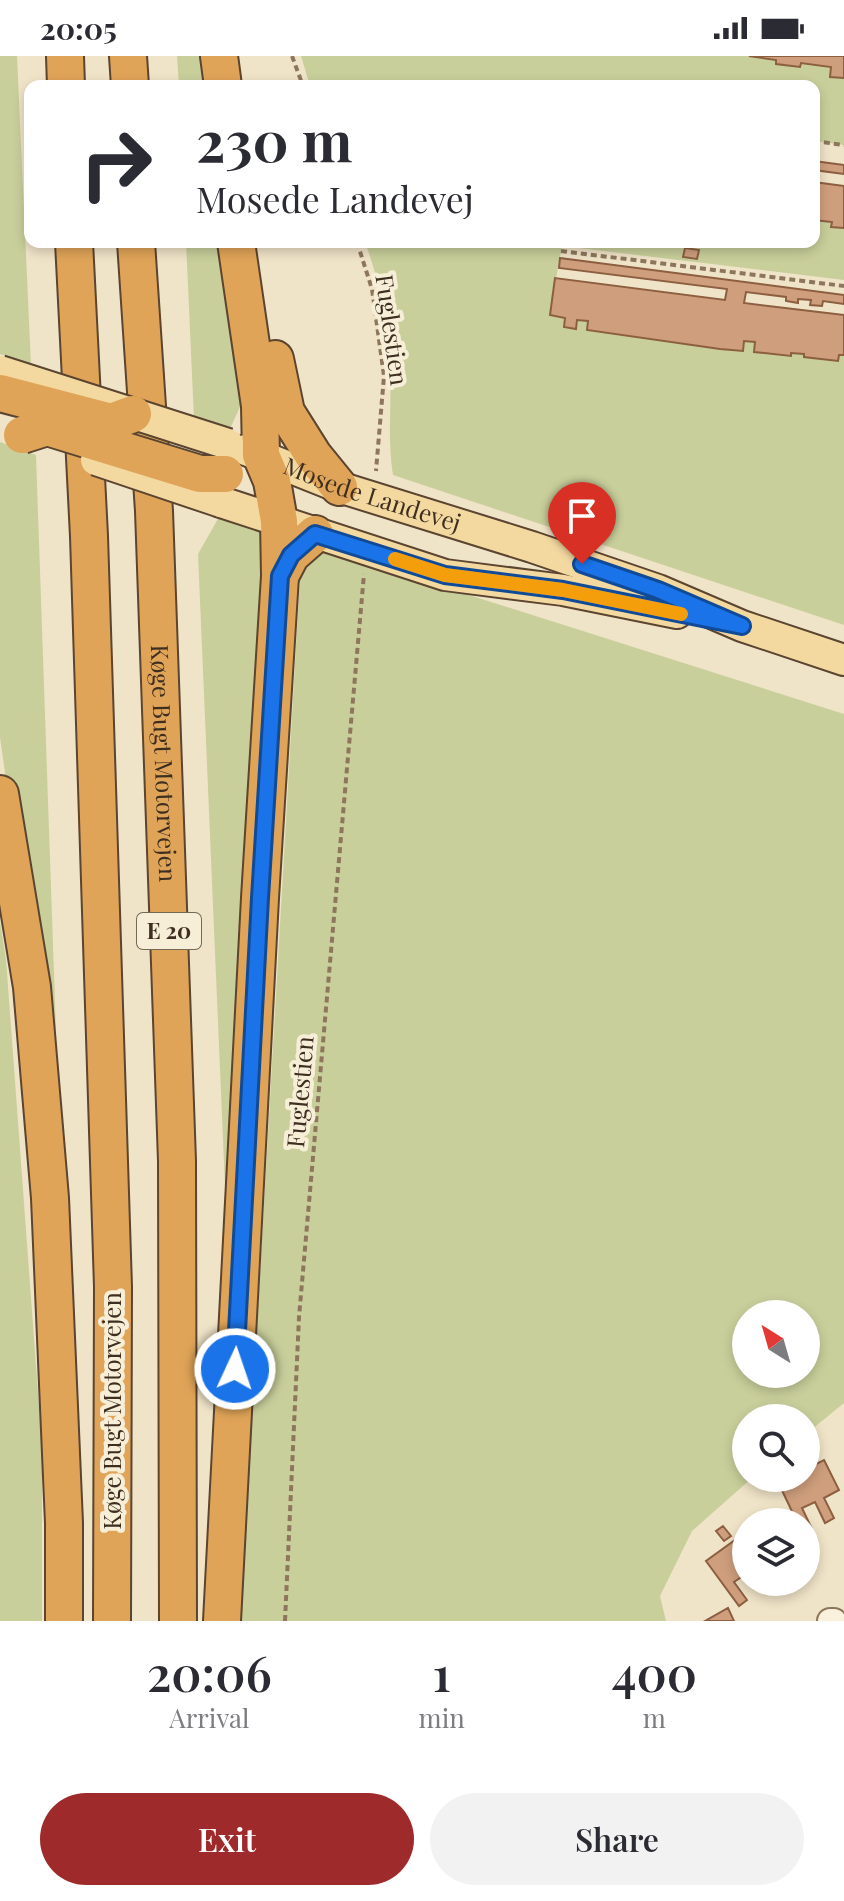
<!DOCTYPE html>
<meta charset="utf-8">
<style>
body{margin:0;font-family:"Playfair Display",serif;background:#f2f2f3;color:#2b2b33;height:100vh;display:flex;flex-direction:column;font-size:30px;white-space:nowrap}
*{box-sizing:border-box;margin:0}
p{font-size:26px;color:#7c7c81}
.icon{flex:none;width:44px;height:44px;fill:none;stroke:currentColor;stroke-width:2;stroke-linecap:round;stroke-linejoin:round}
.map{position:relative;height:1565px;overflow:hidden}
.panel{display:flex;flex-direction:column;background:#fff;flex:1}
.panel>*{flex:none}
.hud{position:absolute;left:24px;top:24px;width:796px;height:168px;border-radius:16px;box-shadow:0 4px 12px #0003;background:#fff;color:#2b2b33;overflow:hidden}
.needle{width:52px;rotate:323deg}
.buttons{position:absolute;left:732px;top:1244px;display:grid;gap:16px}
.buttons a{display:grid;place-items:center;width:88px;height:88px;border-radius:50%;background:#fff;box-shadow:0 4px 12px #0003;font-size:40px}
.pin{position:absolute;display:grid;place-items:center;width:68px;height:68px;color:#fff;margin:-82px -34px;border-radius:50% 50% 50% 0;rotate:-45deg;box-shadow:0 0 8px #0007}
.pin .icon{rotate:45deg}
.me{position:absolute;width:88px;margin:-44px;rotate:3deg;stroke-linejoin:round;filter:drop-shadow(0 0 6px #0008)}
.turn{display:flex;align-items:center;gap:28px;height:168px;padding:0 40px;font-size:36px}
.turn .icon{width:104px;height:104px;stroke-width:2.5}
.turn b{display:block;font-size:56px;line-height:68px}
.eta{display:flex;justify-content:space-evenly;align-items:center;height:136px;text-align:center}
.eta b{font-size:48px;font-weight:600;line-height:56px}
.primary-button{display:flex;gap:16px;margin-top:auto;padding:16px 40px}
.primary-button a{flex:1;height:92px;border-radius:48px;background:#9e2a2b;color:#fff;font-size:32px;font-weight:600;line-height:92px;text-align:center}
.primary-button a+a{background:#f2f2f3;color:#2b2b33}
.status{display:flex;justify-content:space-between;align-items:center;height:56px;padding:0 40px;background:#fff;direction:ltr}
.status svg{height:22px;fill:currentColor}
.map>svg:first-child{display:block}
.green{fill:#c9cf9b;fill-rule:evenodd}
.building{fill:#cf9f7d;stroke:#8d5f41;stroke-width:2}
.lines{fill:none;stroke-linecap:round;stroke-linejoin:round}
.minor-casing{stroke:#8d765c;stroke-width:28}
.major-casing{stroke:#5b4430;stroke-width:34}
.highway-casing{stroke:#5b4430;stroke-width:40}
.path{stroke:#8d765c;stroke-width:4;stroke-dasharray:6 4;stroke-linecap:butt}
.minor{stroke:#faf1dc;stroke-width:24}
.major{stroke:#f3d9a0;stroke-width:30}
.highway{stroke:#e0a458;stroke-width:36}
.major-bridge-casing{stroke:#5b4430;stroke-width:34;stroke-linecap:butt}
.highway-bridge-casing{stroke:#5b4430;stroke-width:40;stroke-linecap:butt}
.major-bridge{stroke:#f3d9a0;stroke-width:30}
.highway-bridge{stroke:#e0a458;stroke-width:36}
.route-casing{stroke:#114b97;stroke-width:20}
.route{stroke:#1a73e8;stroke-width:14}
.slow{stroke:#f59e0b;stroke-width:14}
.labels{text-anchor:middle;stroke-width:8;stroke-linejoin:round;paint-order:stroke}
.shield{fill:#f7eed8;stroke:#756857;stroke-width:2}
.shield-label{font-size:22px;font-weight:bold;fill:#3d2e20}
.street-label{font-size:24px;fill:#3d2e20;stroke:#f7eed8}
</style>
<div class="status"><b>20:05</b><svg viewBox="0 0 49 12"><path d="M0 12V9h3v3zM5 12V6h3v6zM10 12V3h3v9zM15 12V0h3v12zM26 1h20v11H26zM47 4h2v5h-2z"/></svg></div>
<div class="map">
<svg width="844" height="1565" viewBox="0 0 844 1565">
<rect width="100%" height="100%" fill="#f0e4c8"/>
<path class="green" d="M 0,0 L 17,0 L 31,309 L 0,298 Z
M 177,0 L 200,0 L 204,30 L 179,30 Z
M 301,0 L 763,0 L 844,11 L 844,89 L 814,85 L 814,30 L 310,30 Z
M 814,161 L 844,165 L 844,224 L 562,190 L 550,256 L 844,294 L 844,569 L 393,419 C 387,382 392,345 390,308 C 387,264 380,227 365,186 L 814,186 Z
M 186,186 L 224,186 L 244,342 L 229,375 L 194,363 Z
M 0,386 L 36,399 L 61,1119 L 0,681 Z
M 219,461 L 267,478 L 228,1201 L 198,498 Z
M 302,486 L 844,658 L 844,1347 L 806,1378 L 806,1362 L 746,1362 L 746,1422 L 752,1422 L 692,1475 L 660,1540 L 666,1565 L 240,1565 ZM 746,1258 L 806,1258 L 806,1318 L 746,1318 Z
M 0,866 L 6,903 L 42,1391 L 42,1565 L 0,1565 Z"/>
<path class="building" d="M 749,0 L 844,0 L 844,22 L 830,21 L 831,11 L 801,7 L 800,11 L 776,8 L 776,4 Z
M 814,105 L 844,109 L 844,118 L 814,114 Z
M 814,126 L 844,130 L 844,172 L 831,171 L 832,166 L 814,164 Z
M 685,192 L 699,194 L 697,203 L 683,201 Z
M 560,202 L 844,239 L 844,248 L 823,245 L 822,250 L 810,249 L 811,244 L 798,243 L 798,247 L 786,245 L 786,241 L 746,236 L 744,247 L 844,259 L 844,299 L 839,299 L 838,305 L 804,301 L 804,298 L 791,297 L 791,300 L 754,296 L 755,286 L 744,285 L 743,295 L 720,293 L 587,274 L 588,265 L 577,264 L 576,273 L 564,271 L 565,262 L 550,259 L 555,222 L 725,244 L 727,233 L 559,212 Z
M 824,1404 L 839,1434 L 824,1442 L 834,1462 L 825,1467 L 815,1446 L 802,1452 L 812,1473 L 806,1476 L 806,1466 L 797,1466 L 778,1426 L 787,1422 L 806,1422 L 806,1413 Z
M 723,1470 L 731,1480 L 724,1485 L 716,1475 Z
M 746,1476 L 746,1518 L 734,1526 L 747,1544 L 739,1550 L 706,1505 Z
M 728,1552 L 734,1565 L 705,1565 Z"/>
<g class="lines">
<defs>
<path id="minor" d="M 830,1565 L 834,1565"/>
<g id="major">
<path id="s1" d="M 246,394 L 339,431 L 532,491 L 658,534 L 742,570 L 844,604"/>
<path d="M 221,446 L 445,519 L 563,534 L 677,557"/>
</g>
<g id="highway">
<path d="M 65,0 L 66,30"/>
<path d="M 128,0 L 130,30"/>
<path d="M 219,0 L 223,30"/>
<path d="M 74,186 L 89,480 L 113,1231 L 112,1565"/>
<path id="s2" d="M 136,186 L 154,455 L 177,1105 L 178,1565"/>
<path d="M 275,303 L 286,356 L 313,399 L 339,431"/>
<path d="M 280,520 L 291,499 L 315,478"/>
<path d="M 0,738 L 32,931 L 50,1142 L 64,1467 L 64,1565"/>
<path d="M 222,1565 L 260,842 L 280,520 L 279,465 L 272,425 L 261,399 L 260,350 L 236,186"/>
</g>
</defs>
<use href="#minor" class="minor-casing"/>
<use href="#major" class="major-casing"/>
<use href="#highway" class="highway-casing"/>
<path class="path" d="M 292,0 L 303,30
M 814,85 L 844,89
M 357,186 L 372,233 L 384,320 L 376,415
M 561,195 L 844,230
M 285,1565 L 299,1261 L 364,518"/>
<use href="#minor" class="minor"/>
<use href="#major" class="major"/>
<use href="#highway" class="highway"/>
<defs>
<path id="major-bridge" d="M 0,315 L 228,388
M 96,404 L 221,446"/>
<path id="highway-bridge" d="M 0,337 L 111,366 L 133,358
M 22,379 L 47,371 L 200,418 L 225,418"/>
</defs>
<use href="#major-bridge" class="major-bridge-casing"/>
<use href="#highway-bridge" class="highway-bridge-casing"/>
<use href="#major-bridge" class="major-bridge"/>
<use href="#highway-bridge" class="highway-bridge"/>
</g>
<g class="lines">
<defs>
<path id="route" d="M 235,1313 L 260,842 L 280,520 L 291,499 L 315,478 L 445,519 L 563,534 L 742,570 L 658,534 L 582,508"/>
</defs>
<use href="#route" class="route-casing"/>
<use href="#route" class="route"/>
<path class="slow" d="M 395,503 L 445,519 L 563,534 L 681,558"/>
</g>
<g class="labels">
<rect class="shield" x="137" y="857" width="64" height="36" rx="6"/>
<g class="shield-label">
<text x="169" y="883">E 20</text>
</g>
<g class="street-label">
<text transform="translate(391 274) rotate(82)" y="8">Fuglestien</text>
<text dy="8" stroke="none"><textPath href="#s1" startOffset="134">Mosede Landevej</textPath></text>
<text dy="8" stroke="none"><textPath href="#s2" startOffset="522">Køge Bugt Motorvejen</textPath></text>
<text transform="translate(301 1036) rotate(-85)" y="8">Fuglestien</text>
<text transform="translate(113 1355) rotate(-90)" y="8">Køge Bugt Motorvejen</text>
</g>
</g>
</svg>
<div class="buttons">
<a><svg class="needle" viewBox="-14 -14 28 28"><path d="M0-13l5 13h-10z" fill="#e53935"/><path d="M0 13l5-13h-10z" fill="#7c7c81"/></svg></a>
<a><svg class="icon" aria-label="search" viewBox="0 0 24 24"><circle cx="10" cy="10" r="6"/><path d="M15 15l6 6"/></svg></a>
<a><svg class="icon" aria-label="layers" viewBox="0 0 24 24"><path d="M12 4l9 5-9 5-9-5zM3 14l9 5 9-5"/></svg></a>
</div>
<div class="pin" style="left:582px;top:508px;background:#d93025"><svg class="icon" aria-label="arrive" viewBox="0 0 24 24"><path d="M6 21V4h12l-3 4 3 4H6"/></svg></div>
<svg class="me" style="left:235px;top:1313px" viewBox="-20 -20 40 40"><circle r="17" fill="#1a73e8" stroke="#fff" stroke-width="3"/><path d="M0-11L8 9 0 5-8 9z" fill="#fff"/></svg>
<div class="hud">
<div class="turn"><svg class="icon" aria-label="right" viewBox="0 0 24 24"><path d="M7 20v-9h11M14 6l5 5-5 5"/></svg><div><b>230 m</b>Mosede Landevej</div></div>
</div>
</div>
<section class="panel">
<div class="eta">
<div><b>20:06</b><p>Arrival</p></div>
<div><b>1</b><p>min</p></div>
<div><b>400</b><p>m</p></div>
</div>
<div class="primary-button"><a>Exit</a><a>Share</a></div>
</section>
